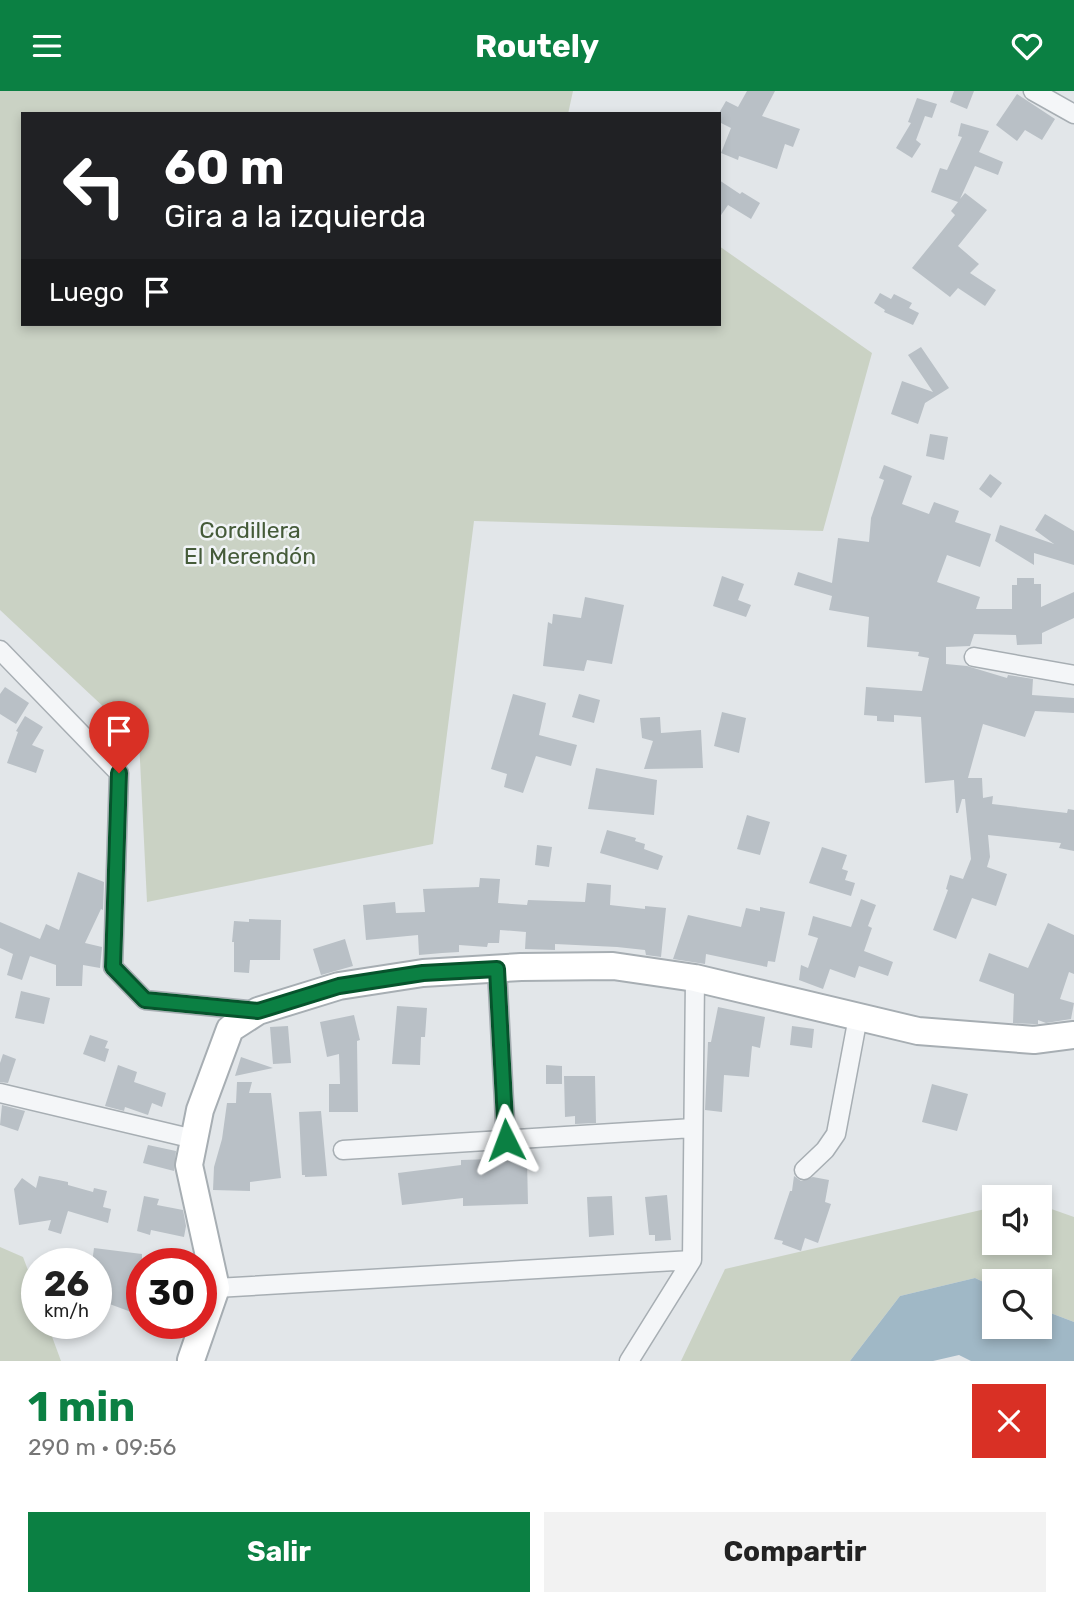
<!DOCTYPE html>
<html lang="es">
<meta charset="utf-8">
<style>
body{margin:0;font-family:Rubik,sans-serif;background:#f2f2f2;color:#222;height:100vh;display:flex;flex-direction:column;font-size:26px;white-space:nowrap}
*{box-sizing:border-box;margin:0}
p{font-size:23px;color:#767676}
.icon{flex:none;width:38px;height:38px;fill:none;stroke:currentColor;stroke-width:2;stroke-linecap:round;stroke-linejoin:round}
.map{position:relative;height:1270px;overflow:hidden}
.side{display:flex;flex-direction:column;background:#fff;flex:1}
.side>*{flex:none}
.hud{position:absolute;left:21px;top:21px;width:700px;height:214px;border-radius:0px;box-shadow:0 4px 10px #0003;background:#202124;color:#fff;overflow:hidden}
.fabs{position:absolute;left:982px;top:1094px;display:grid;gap:14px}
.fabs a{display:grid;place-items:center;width:70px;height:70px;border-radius:0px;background:#fff;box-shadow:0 4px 10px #0003;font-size:35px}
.speed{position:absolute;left:21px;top:1157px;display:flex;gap:14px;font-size:35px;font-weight:700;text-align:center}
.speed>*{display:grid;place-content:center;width:91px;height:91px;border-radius:50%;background:#fff;box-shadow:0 4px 10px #0003;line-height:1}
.speed small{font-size:18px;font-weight:400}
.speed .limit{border:10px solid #d22;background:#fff;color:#111}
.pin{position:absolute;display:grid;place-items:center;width:60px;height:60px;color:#fff;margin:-72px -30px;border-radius:50% 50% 50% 0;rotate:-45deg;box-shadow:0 0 7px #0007}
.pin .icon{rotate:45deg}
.me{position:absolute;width:77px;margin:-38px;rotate:357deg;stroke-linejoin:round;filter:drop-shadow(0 0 5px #0008)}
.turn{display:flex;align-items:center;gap:24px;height:147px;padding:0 28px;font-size:32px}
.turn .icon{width:91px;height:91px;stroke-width:2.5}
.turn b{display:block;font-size:49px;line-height:60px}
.then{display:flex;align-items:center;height:66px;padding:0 28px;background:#0003;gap:14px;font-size:26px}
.round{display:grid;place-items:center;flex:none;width:74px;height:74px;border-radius:0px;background:#f2f2f2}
.overview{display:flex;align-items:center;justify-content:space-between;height:119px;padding:0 28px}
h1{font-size:42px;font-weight:700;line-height:52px;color:#0b8043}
.cta{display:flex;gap:14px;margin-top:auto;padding:14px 28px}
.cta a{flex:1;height:80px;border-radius:0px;background:#0b8043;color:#fff;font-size:28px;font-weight:700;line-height:80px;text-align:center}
.cta a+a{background:#f2f2f2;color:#222}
header{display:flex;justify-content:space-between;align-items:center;height:91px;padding:0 28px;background:#0b8043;color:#fff;font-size:32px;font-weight:700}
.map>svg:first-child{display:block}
.green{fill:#cad2c4}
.water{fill:#a0b8c6}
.building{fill:#b9c0c6}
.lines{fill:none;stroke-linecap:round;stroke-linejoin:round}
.street-casing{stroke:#a7aeb3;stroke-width:21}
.secondary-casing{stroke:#a7aeb3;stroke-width:30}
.street{stroke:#f4f6f8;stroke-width:18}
.secondary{stroke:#fff;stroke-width:26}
.route-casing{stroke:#07532c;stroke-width:18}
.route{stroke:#0b8043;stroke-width:12}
.labels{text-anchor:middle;stroke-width:5;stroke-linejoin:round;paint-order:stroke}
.park-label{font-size:23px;fill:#455b39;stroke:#f1f4f7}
</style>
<header><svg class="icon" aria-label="menu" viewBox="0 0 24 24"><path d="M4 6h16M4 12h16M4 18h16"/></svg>Routely<svg class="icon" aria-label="heart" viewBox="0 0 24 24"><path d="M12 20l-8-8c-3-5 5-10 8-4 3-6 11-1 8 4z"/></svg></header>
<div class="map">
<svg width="1074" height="1270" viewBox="0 0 1074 1270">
<rect width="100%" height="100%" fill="#e2e6e9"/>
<path class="green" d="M 0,0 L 573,0 L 568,23 L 23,23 L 23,233 L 719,233 L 719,155 L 872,262 L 823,440 L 474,430 L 433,753 L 147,811 L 139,649 L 0,519 Z
M 1040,1114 L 1074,1126 L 1074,1231 L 1040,1218 L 1040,1190 L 994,1190 L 994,1196 L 975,1187 L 900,1205 L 850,1270 L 681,1270 L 725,1178 L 994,1116 L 994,1152 L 1040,1152 Z
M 0,1156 L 23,1166 L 37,1203 L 37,1232 L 47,1232 L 61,1270 L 0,1270 Z"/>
<path class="water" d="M 975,1187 L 994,1196 L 994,1236 L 1040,1236 L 1040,1218 L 1074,1231 L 1074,1270 L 971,1270 L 959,1264 L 933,1270 L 850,1270 L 900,1205 Z"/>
<path class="building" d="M 747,0 L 775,0 L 762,25 L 800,38 L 793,56 L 785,53 L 777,78 L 739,65 L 738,69 L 721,62 L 731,37 L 719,31 L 719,22 L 726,10 L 738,16 Z
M 954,0 L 974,0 L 967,18 L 950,11 Z
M 1017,3 L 1055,28 L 1042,49 L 1025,39 L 1017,50 L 996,34 Z
M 917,7 L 937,13 L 932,27 L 925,25 L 916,49 L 921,53 L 912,67 L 896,57 L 911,32 L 908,31 Z
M 961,32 L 989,40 L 979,61 L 1003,71 L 998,84 L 975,75 L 960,108 L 965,102 L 987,119 L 958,155 L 979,173 L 970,182 L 996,199 L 985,215 L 958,197 L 950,206 L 912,177 L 955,124 L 951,120 L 958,111 L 931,101 L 940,77 L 947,79 L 962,46 L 958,45 Z
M 719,89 L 740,103 L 742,101 L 760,112 L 751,128 L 728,114 L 719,127 Z
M 880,202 L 891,208 L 894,203 L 912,212 L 909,217 L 919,222 L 913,234 L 884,221 L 885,219 L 874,212 Z
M 921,256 L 949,297 L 925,312 L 918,333 L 891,323 L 902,290 L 933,301 L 908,264 Z
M 930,343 L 948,346 L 944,369 L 926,365 Z
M 884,374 L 912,385 L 902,413 L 929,423 L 934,411 L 959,420 L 955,431 L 991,443 L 980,476 L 947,464 L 937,491 L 980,506 L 976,518 L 1012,518 L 1012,494 L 1017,494 L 1017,487 L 1034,487 L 1034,493 L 1041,493 L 1041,516 L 1074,501 L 1074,527 L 1042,542 L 1042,553 L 1017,554 L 1016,544 L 974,543 L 970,555 L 946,556 L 946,573 L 967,575 L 1007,587 L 1008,584 L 1033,588 L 1032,604 L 1074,607 L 1074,622 L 1035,620 L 1025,646 L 983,633 L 968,687 L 982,687 L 983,707 L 993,705 L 992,713 L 1067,722 L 1068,718 L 1074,719 L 1074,760 L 1059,757 L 1061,752 L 988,744 L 990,766 L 987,776 L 1007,783 L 996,815 L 972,807 L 956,848 L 933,839 L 948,799 L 946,798 L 950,784 L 963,788 L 971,768 L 965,708 L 962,708 L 958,722 L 956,722 L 954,689 L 925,692 L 921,626 L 894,624 L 894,631 L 877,630 L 877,625 L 864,624 L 866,596 L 922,600 L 929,567 L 918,565 L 919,561 L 867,556 L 869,526 L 829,519 L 832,505 L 794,494 L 798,481 L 832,492 L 838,447 L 869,451 L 871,427 L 884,389 L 879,387 Z
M 990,383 L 1002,392 L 991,407 L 979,398 Z
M 1045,423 L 1074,440 L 1074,474 L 1034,462 L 1034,474 L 995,450 L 1000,434 L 1054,453 L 1035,439 Z
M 722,485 L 744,493 L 738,509 L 751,514 L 746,526 L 713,515 Z
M 585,506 L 624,514 L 612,573 L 587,569 L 584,580 L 543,575 L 548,531 L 552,533 L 553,523 L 581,527 Z
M 5,596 L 29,612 L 16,633 L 0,623 L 0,603 Z
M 513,603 L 546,612 L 539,644 L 577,654 L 571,675 L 536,665 L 523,702 L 504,696 L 507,683 L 491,678 Z
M 579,603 L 600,609 L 594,632 L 572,626 Z
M 722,621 L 746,627 L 739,662 L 714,655 Z
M 25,625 L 43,636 L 32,654 L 44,659 L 36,682 L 7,672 L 18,641 L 16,640 Z
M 660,626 L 661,642 L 701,639 L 703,677 L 644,678 L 653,650 L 642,647 L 640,627 Z
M 596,677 L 657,689 L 654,724 L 588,718 Z
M 747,724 L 770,731 L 760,764 L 737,758 Z
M 607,739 L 636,747 L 635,750 L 645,753 L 644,758 L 663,765 L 658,779 L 600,762 Z
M 537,754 L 552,756 L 549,776 L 535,774 Z
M 822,756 L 847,764 L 842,778 L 848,780 L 845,789 L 855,792 L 851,805 L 809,792 Z
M 78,781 L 104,791 L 103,819 L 101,818 L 85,852 L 102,856 L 100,877 L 83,874 L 82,895 L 56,895 L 56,874 L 30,865 L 22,889 L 7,884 L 13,863 L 0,857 L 0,831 L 40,848 L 46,833 L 59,839 Z
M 480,787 L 500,788 L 498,812 L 527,814 L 528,809 L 585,811 L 587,792 L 611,794 L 610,814 L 645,818 L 645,815 L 666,817 L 661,866 L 646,864 L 645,859 L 617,856 L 555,853 L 555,859 L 525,858 L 526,841 L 500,839 L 499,852 L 488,852 L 487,856 L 459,854 L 459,861 L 442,862 L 419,864 L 418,844 L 366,849 L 363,814 L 395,811 L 396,822 L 425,821 L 423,798 L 479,796 Z
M 861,808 L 876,814 L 868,835 L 872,837 L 864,860 L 893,871 L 888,885 L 859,875 L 855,887 L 830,878 L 823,898 L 799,889 L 801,874 L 808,877 L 818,847 L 808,844 L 813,825 L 851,836 Z
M 760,816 L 785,821 L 775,871 L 768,870 L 767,876 L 706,863 L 705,873 L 673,868 L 688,824 L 741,836 L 746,817 L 760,820 Z
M 249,828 L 281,829 L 280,869 L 250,869 L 249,882 L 234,881 L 234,851 L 232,851 L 234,830 L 249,831 Z
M 1048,832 L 1074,844 L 1074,883 L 1069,881 L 1060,908 L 1074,912 L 1071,928 L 1046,932 L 1038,929 L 1038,933 L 1034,933 L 1013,932 L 1014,903 L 979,890 L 989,862 L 1028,877 Z
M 345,848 L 353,875 L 321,884 L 313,858 Z
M 21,900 L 50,907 L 44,933 L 15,927 Z
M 397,915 L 427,917 L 425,946 L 421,946 L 420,974 L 392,973 Z
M 718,916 L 765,926 L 760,957 L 752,955 L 749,986 L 724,984 L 722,1021 L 705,1019 L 708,951 L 711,951 Z
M 354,924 L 360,949 L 357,950 L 358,1021 L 329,1021 L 329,993 L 340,993 L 339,963 L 327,966 L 320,931 Z
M 288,935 L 291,972 L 273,973 L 270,936 Z
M 792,935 L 814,938 L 812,957 L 790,954 Z
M 90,944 L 108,950 L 105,957 L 109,958 L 105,971 L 83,963 Z
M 3,963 L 16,968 L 8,992 L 0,991 L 0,972 Z
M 241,966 L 273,977 L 235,985 Z
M 118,974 L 137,981 L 134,991 L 166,1002 L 162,1016 L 152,1012 L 148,1024 L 125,1016 L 124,1020 L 105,1015 Z
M 546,974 L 562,975 L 562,993 L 546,993 Z
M 564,985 L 595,985 L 596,1032 L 575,1033 L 575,1025 L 565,1026 Z
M 237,991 L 252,991 L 249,1002 L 271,1002 L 281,1087 L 250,1091 L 250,1100 L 213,1099 L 214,1076 L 222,1048 L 227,1012 L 236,1012 Z
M 932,993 L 968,1003 L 957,1040 L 922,1031 Z
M 2,1014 L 25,1020 L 18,1040 L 0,1034 Z
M 321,1020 L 327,1085 L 305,1086 L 305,1084 L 302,1084 L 299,1021 Z
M 148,1054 L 176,1060 L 174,1080 L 143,1072 Z
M 492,1068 L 492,1070 L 527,1069 L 528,1113 L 463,1115 L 463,1107 L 402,1114 L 398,1082 L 461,1074 L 461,1069 Z
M 39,1085 L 68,1091 L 68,1094 L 93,1101 L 94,1097 L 107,1100 L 103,1116 L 111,1118 L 108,1132 L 68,1120 L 61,1143 L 48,1139 L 51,1129 L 19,1134 L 14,1098 L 22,1087 L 36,1097 Z
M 794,1085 L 801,1090 L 813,1086 L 829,1089 L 825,1111 L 831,1113 L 818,1152 L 805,1147 L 801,1160 L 782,1153 L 783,1150 L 774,1148 L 790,1100 L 792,1100 Z
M 667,1104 L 671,1149 L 655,1150 L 655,1144 L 649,1144 L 645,1106 Z
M 144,1105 L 159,1108 L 157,1114 L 183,1119 L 186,1135 L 184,1146 L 151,1139 L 150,1144 L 137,1140 Z
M 612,1105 L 614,1144 L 589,1146 L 587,1106 Z
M 94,1157 L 142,1163 L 142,1225 L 96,1208 L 96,1172 L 92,1172 Z"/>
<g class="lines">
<defs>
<path id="street" d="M 1033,0 L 1074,23
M 0,559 L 119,682 L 113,876 L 145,909 L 258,920
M 974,566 L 1074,584
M 497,878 L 506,1049
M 0,1002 L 194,1048
M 343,1059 L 693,1037
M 804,1079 L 825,1059 L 836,1043 L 858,926
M 216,1197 L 692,1169
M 629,1270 L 692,1169 L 695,887"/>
<path id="secondary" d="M 191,1269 L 216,1197 L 189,1074 L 200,1019 L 230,938 L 258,920 L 339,895 L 423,882 L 521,876 L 613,875 L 695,887 L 918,940 L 1034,949 L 1074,944"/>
</defs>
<use href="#street" class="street-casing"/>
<use href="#secondary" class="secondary-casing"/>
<use href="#street" class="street"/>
<use href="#secondary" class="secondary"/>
</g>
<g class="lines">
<defs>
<path id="route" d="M 119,682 L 113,876 L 145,909 L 258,920 L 339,895 L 423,882 L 497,878 L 506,1049"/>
</defs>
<use href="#route" class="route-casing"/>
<use href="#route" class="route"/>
</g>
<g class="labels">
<g class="park-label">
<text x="250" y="447">Cordillera<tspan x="250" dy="26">El Merendón</tspan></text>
</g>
</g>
</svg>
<div class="fabs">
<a><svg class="icon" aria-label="sound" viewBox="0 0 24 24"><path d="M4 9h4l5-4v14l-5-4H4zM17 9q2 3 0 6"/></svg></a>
<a><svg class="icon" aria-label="search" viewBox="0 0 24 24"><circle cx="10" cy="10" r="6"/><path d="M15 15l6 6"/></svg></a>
</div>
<div class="speed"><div>26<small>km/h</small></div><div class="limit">30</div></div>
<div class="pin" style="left:119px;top:682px;background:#d93025"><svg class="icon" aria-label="arrive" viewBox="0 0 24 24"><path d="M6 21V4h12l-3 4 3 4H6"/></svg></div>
<svg class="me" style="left:506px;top:1049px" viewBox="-20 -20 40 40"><path d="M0-17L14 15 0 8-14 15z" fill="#0b8043" stroke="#fff" stroke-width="4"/></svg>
<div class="hud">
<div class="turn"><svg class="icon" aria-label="left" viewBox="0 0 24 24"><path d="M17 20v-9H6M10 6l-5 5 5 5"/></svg><div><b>60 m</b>Gira a la izquierda</div></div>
<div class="then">Luego<svg class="icon" aria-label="arrive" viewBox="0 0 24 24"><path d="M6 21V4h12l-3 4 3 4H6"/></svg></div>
</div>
</div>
<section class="side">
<div class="overview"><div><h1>1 min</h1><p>290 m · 09:56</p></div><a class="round" style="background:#d93025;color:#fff"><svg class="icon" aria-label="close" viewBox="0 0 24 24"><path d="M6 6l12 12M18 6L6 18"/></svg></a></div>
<div class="cta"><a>Salir</a><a>Compartir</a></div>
</section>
